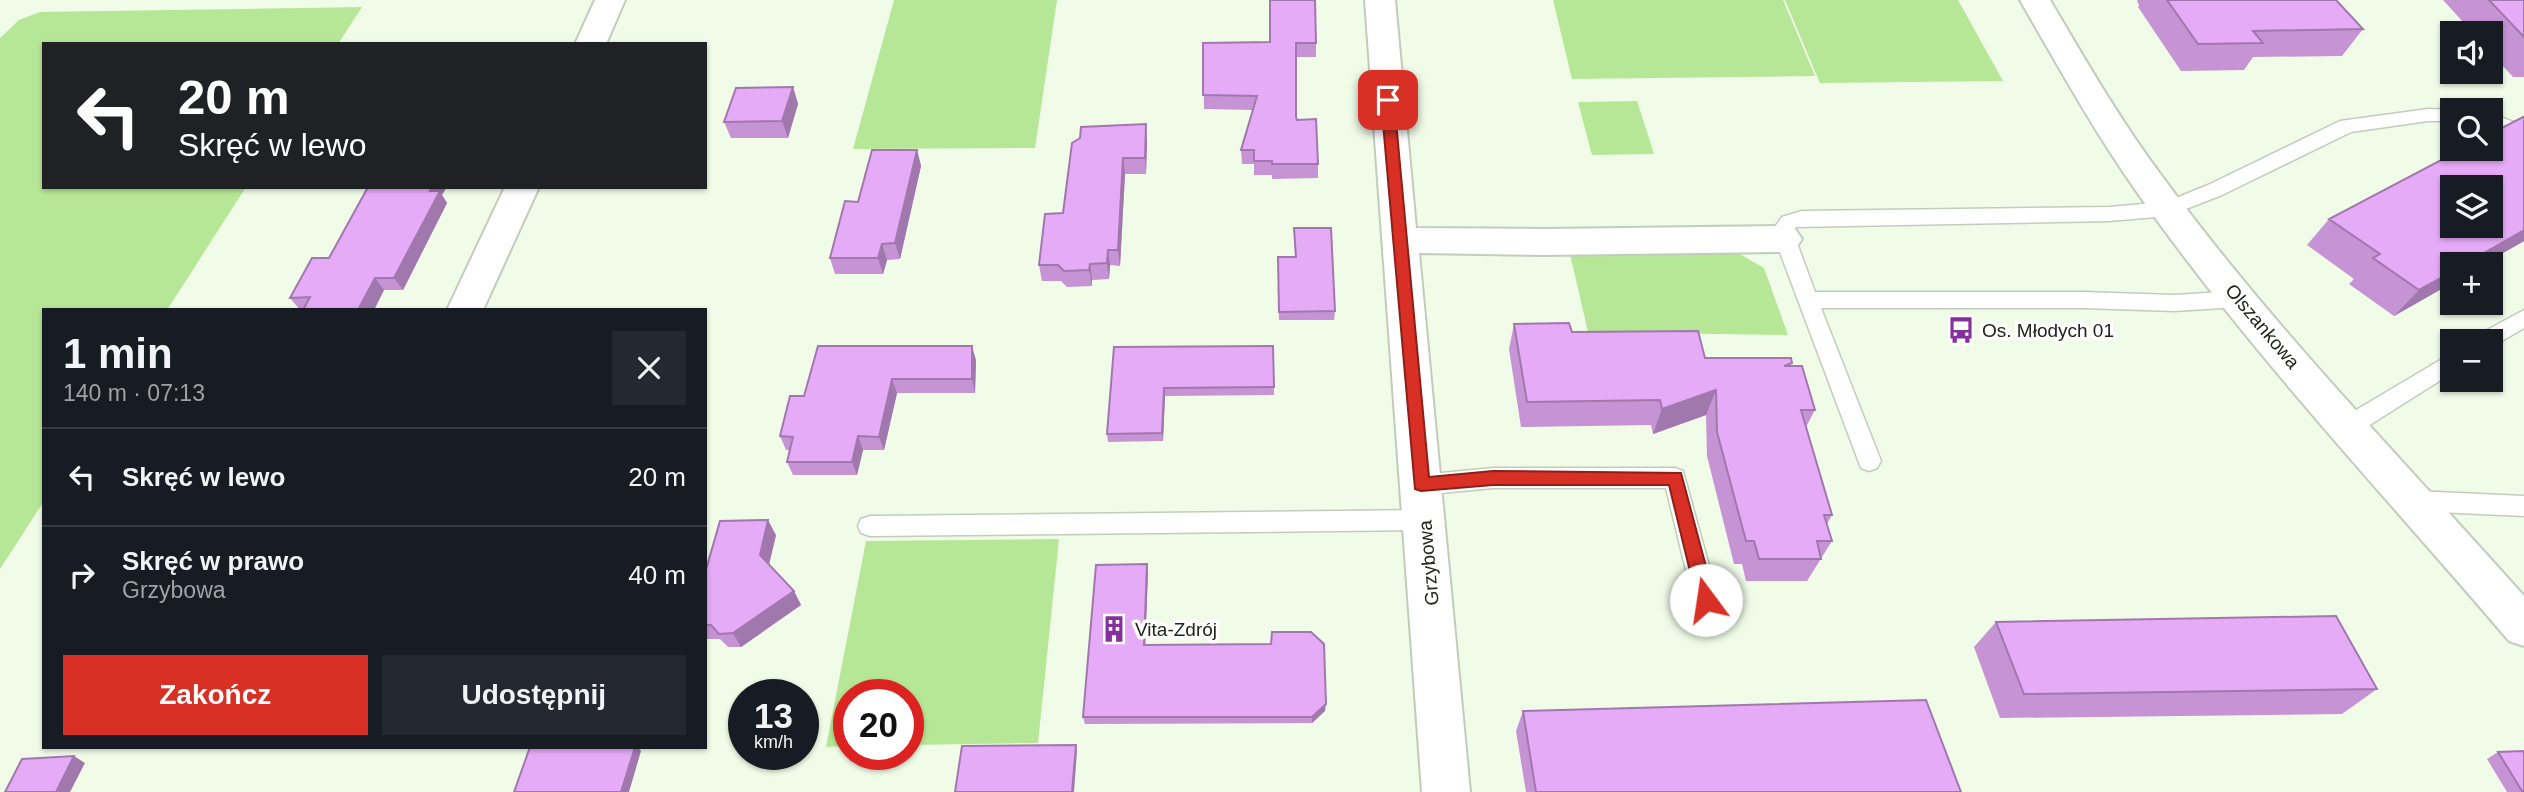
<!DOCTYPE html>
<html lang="pl">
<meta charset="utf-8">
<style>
body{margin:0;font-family:Arial,sans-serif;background:#242831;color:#f1f3f6;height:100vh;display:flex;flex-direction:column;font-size:26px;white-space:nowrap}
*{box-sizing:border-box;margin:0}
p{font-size:23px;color:#9ea1a6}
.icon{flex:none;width:38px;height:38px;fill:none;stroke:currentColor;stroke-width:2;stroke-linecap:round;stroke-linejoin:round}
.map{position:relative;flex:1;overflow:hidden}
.sheet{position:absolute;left:42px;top:308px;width:665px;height:441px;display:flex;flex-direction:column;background:#171b24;border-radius:0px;box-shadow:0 2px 5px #0004}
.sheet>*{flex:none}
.guide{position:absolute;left:42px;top:42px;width:665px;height:147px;border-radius:0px;box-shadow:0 2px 5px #0004;background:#202124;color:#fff;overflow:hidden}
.fabs{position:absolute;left:2440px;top:21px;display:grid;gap:14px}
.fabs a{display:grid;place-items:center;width:63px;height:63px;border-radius:0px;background:#171b24;box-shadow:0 2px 5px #0004;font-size:35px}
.speed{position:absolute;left:728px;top:679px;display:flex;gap:14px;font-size:35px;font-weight:700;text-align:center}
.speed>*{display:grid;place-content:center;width:91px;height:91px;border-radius:50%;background:#171b24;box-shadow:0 2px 5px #0004;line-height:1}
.speed small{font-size:18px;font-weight:400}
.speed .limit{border:10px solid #d22;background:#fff;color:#111}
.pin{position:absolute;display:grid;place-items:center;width:60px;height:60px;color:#fff;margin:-30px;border-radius:14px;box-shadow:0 4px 10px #0006}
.me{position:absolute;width:77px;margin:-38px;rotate:346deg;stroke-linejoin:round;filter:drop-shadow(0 0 5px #0008)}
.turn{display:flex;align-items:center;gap:24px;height:147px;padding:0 21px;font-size:32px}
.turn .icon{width:91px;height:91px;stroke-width:2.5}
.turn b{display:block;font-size:49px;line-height:60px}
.round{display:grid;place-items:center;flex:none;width:74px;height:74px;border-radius:0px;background:#242831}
.overview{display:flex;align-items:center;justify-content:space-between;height:119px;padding:0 21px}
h1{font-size:42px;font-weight:700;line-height:52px}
.action{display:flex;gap:14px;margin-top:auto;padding:14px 21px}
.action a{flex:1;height:80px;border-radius:0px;background:#d93025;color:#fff;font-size:28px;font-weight:700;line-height:80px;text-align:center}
.action a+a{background:#242831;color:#f1f3f6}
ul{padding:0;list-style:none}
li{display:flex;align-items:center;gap:21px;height:98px;padding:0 21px;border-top:2px solid #363941}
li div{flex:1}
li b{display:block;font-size:26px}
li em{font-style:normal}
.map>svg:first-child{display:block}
.green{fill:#b6e796}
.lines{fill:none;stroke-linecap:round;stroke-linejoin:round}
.lane-casing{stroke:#c1cdba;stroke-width:3}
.street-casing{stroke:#c1cdba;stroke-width:4}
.lane{fill:#fff;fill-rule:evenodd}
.street{fill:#fff;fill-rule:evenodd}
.wall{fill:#c693d4}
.shaded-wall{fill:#a178ad}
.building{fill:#e6abf7;stroke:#a178ad;stroke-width:2;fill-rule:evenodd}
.route{fill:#d93025;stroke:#8d1f18;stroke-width:2}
.labels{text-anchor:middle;stroke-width:7;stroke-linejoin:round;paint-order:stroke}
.street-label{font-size:19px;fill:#20241d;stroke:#fff}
.poi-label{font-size:19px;fill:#20241d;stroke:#fff;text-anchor:start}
</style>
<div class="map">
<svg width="2524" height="792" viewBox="0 0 2524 792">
<rect width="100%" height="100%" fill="#f0fce8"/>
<path class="green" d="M 894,0 L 1057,0 L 1035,148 L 853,149 Z
M 1553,0 L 1783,0 L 1815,76 L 1572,79 Z
M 1785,0 L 1958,0 L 2003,81 L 1820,83 Z
M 362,7 L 338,44 L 44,44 L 44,187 L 246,187 L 167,310 L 44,310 L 44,501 L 0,569 L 0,38 L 19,20 L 40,12 Z
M 1637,101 L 1654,154 L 1592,155 L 1578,102 Z
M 1738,253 L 1764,268 L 1788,335 L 1588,332 L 1570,254 Z
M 1059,539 L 1038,743 L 908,745 L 908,695 L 849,695 L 849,746 L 826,747 L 866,541 Z"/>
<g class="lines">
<defs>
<path id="lane" d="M 2428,109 L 2458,110 L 2452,110 L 2452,121 L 2428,121 L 2351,132 L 2222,195 L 2168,216 L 2109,221 L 1796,227 L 1793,232 L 1815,292 L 2083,292 L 2174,295 L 2239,291 L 2247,293 L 2250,299 L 2247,305 L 2239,307 L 2174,311 L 2083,308 L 1821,308 L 1881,461 L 1877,468 L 1869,471 L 1861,468 L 1772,231 L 1782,217 L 1801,211 L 2109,207 L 2166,202 L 2208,185 L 2340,121 Z
M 2490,113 L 2524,126 L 2524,139 L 2490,126 Z
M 2524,310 L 2524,328 L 2490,348 L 2490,341 L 2475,341 L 2478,335 Z
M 2452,353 L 2452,373 L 2357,433 L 2349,435 L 2341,433 L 2337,426 L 2341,419 Z
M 1493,468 L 1675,468 L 1683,471 L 1725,624 L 1721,632 L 1712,635 L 1703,632 L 1699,624 L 1666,488 L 1493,488 L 1421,495 L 1413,492 L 1409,485 L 1413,478 L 1421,475 Z
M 2415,491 L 2524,496 L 2524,516 L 2415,511 L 2406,508 L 2403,501 L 2406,494 Z
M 1424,510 L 1433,513 L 1436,520 L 1433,527 L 1424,530 L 870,536 L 861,533 L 858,526 L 861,519 L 870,516 Z"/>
<path id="street" d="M 595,0 L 625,0 L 606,44 L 575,44 Z
M 1365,0 L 1395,0 L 1416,228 L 1544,229 L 1784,226 L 1796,230 L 1802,239 L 1796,248 L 1784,252 L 1544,255 L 1419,253 L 1470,792 L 1422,792 Z
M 2020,0 L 2050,0 C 2086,61 2121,122 2164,179 C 2273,327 2402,459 2524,596 L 2524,646 L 2509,641 C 2384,494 2250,353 2139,195 C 2095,133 2058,66 2020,0 Z
M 505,187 L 539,187 L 483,310 L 447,310 Z"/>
</defs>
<use href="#lane" class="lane-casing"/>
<use href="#street" class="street-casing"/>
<use href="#lane" class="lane"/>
<use href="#street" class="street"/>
</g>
<path class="wall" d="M 2138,0 L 2336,0 L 2363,29 L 2342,56 L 2253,57 L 2244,70 L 2181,71 L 2138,7 L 2139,5 L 2137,1 Z
M 2443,0 L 2524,0 L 2524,77 L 2513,77 L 2490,52 L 2490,33 L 2473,33 Z
M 1203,43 L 1316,43 L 1316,57 L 1296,57 L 1296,117 L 1318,164 L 1318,178 L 1272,179 L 1272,175 L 1254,175 L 1254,164 L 1242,164 L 1241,150 L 1253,110 L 1204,109 Z
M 793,87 L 798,104 L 788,138 L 731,138 L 724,122 Z
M 2524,117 L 2524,241 L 2484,264 L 2452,264 L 2452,283 L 2394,316 L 2349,284 L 2354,279 L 2307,245 L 2329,219 Z
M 1080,138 L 1147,140 L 1146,174 L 1125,174 L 1120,266 L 1110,265 L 1109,279 L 1092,280 L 1092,286 L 1067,287 L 1061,281 L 1042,281 L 1039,265 L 1063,213 Z
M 917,150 L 921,166 L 900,259 L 887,260 L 883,274 L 835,274 L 830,258 L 858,202 Z
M 442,195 L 447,203 L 403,290 L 384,290 L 374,310 L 300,310 L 290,298 L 329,258 Z
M 1294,228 L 1335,311 L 1334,320 L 1279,320 L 1278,257 L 1295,257 Z
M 1514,324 L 1572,332 L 1705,358 L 1791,366 L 1815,410 L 1806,427 L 1832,515 L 1827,524 L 1832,541 L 1807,581 L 1746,581 L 1742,564 L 1734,564 L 1707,456 L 1706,415 L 1653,434 L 1651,425 L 1521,427 L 1509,349 Z
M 1273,346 L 1274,395 L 1165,396 L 1163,441 L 1108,442 L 1107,434 L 1114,347 Z
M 976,360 L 975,393 L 897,393 L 884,450 L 863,450 L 857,475 L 793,475 L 787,462 L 790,450 L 786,450 L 780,436 L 804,396 Z
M 776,535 L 769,564 L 794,591 L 801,605 L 741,647 L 728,647 L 720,639 L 705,639 L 705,573 Z
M 1148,572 L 1145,645 L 1271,644 L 1325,711 L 1312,723 L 1085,724 L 1083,717 Z
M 1996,622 L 2377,689 L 2342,714 L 2000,718 L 1974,647 Z
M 1523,711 L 1961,792 L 1526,792 L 1516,731 Z
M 2524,751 L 2524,792 L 2507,792 L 2487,759 L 2498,752 Z"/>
<path class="shaded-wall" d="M 793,87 L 798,104 L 788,138 L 782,121 Z
M 1146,124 L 1147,140 L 1146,174 L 1145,158 Z
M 917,150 L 921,166 L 900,259 L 895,243 Z
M 1123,158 L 1125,174 L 1120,266 L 1118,250 Z
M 432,187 L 447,187 L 442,195 L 447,203 L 403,290 L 394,278 Z
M 2524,230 L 2524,241 L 2484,264 L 2465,264 Z
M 882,244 L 887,260 L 883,274 L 878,258 Z
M 1108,250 L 1110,265 L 1109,279 L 1107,263 Z
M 1090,264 L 1092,280 L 1092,286 L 1089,270 Z
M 2452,272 L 2452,283 L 2394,316 L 2419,290 Z
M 375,278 L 384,290 L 374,310 L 358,310 Z
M 972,346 L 976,360 L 975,393 L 972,379 Z
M 892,379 L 897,393 L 884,450 L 879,437 Z
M 1164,388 L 1165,396 L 1163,441 L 1162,433 Z
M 1716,390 L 1706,415 L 1653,434 L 1662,409 Z
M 858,436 L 863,450 L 857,475 L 852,462 Z
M 768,520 L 776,535 L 768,569 L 760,555 Z
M 1147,564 L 1148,572 L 1145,652 L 1144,645 Z
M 794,591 L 801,605 L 741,647 L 733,633 Z
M 1326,704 L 1325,711 L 1312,723 L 1312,717 Z
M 1076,745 L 1077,751 L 1074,792 L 1072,792 Z
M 635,747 L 638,747 L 641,751 L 629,792 L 621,792 Z
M 74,756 L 85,763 L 70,792 L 56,792 Z"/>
<path class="building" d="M 1270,0 L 1315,0 L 1316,43 L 1296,43 L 1296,117 L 1297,120 L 1316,119 L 1318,164 L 1272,164 L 1272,161 L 1254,161 L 1254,150 L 1241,150 L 1257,96 L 1203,95 L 1203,43 L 1270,42 Z
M 2167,0 L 2336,0 L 2363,29 L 2253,31 L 2263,43 L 2198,44 Z
M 2489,0 L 2524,0 L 2524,37 Z
M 793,87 L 782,121 L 724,122 L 736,88 Z
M 2523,117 L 2524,117 L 2524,230 L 2465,264 L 2452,264 L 2452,272 L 2419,290 L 2373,258 L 2380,254 L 2329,219 L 2462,149 L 2490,149 L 2490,134 ZM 2452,187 L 2490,187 L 2490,226 L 2452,226 Z
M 1146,124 L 1145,158 L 1123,158 L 1118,250 L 1108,250 L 1107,263 L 1090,264 L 1089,270 L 1064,271 L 1058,265 L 1039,265 L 1045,214 L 1063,213 L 1072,143 L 1080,138 L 1081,127 Z
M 872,150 L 917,150 L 895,243 L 882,244 L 878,258 L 830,258 L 845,201 L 858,202 Z
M 368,187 L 432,187 L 430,191 L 440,191 L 394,278 L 375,278 L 358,310 L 303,310 L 310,297 L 290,298 L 312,258 L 329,258 Z
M 1294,228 L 1331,228 L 1335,311 L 1279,312 L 1278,257 L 1296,257 Z
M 1569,323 L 1572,332 L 1698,331 L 1705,358 L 1791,358 L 1792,363 L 1784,366 L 1802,366 L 1815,410 L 1801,410 L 1832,515 L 1824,515 L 1832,541 L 1817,541 L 1821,559 L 1759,559 L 1754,541 L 1746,541 L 1717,432 L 1716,390 L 1662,409 L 1660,400 L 1527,402 L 1514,324 Z
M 818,346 L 972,346 L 972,379 L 892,379 L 879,437 L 858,436 L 852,462 L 787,462 L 793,437 L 780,436 L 790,396 L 804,396 Z
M 1273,346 L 1274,387 L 1164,388 L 1162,433 L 1107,434 L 1114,347 Z
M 768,520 L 760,555 L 794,591 L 733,633 L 719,634 L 711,625 L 705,625 L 705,573 L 720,521 Z
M 1147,564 L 1144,645 L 1271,644 L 1272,632 L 1311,632 L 1324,644 L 1326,704 L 1312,717 L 1083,717 L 1096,565 Z
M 2336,616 L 2377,689 L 2024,694 L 1996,622 Z
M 1926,700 L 1961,792 L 1536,792 L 1523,711 Z
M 1076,745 L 1072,792 L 955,792 L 962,746 Z
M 530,747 L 635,747 L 621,792 L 514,792 Z
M 2524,751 L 2524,791 L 2522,791 L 2498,752 Z
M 74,756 L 56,792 L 5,792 L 22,759 Z"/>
<path class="route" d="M 1388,95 L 1394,100 L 1429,477 L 1493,471 L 1681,473 L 1715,600 L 1712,605 L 1706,608 L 1700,605 L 1697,600 L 1669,485 L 1493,485 L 1421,491 L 1415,489 L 1381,100 Z"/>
<defs>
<symbol id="bus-bare" viewBox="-9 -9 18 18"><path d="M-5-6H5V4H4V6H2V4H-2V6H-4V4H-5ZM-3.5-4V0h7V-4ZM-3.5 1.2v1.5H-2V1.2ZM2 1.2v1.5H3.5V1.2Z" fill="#86309d" stroke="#fff" stroke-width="2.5" paint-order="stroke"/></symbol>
<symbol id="building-bare" viewBox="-9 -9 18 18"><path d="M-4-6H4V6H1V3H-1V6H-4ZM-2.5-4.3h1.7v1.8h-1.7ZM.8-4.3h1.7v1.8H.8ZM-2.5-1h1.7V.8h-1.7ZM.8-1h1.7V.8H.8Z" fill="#86309d" stroke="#fff" stroke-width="2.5" paint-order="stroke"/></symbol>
</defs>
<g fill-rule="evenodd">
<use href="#bus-bare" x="1942" y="311" width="38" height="38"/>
<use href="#building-bare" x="1095" y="610" width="38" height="38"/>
</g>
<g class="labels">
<g class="street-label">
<text transform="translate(2263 326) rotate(50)" y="7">Olszankowa</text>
<text transform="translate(1428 563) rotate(-95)" y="7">Grzybowa</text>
</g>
<g class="poi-label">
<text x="1982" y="337">Os. Młodych 01</text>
<text x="1135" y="636">Vita-Zdrój</text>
</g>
</g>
</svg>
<div class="fabs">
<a><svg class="icon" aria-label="sound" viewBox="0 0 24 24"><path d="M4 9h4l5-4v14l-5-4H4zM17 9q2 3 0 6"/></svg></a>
<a><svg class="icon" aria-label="search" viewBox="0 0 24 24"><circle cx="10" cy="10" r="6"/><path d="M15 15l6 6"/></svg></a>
<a><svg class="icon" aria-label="layers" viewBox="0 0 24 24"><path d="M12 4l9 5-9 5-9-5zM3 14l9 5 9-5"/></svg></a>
<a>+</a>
<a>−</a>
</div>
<div class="speed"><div>13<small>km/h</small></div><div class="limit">20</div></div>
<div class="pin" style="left:1388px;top:100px;background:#d93025"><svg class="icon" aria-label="arrive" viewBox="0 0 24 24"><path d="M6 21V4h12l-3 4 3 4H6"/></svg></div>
<svg class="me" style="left:1706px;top:600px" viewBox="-20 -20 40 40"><circle r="19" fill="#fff"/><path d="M0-13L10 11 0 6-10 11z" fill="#d93025"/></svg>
<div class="guide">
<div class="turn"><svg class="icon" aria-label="left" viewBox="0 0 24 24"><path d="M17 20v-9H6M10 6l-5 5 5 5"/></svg><div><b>20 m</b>Skręć w lewo</div></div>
</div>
<section class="sheet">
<div class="overview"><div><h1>1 min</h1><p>140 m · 07:13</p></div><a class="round"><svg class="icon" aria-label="close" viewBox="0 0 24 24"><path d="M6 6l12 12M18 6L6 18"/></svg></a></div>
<ul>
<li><svg class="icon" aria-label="left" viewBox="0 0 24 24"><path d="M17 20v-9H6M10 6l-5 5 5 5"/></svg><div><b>Skręć w lewo</b></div><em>20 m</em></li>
<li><svg class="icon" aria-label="right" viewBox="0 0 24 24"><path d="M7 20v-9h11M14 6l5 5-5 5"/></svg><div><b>Skręć w prawo</b><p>Grzybowa</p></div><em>40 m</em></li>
</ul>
<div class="action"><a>Zakończ</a><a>Udostępnij</a></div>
</section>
</div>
